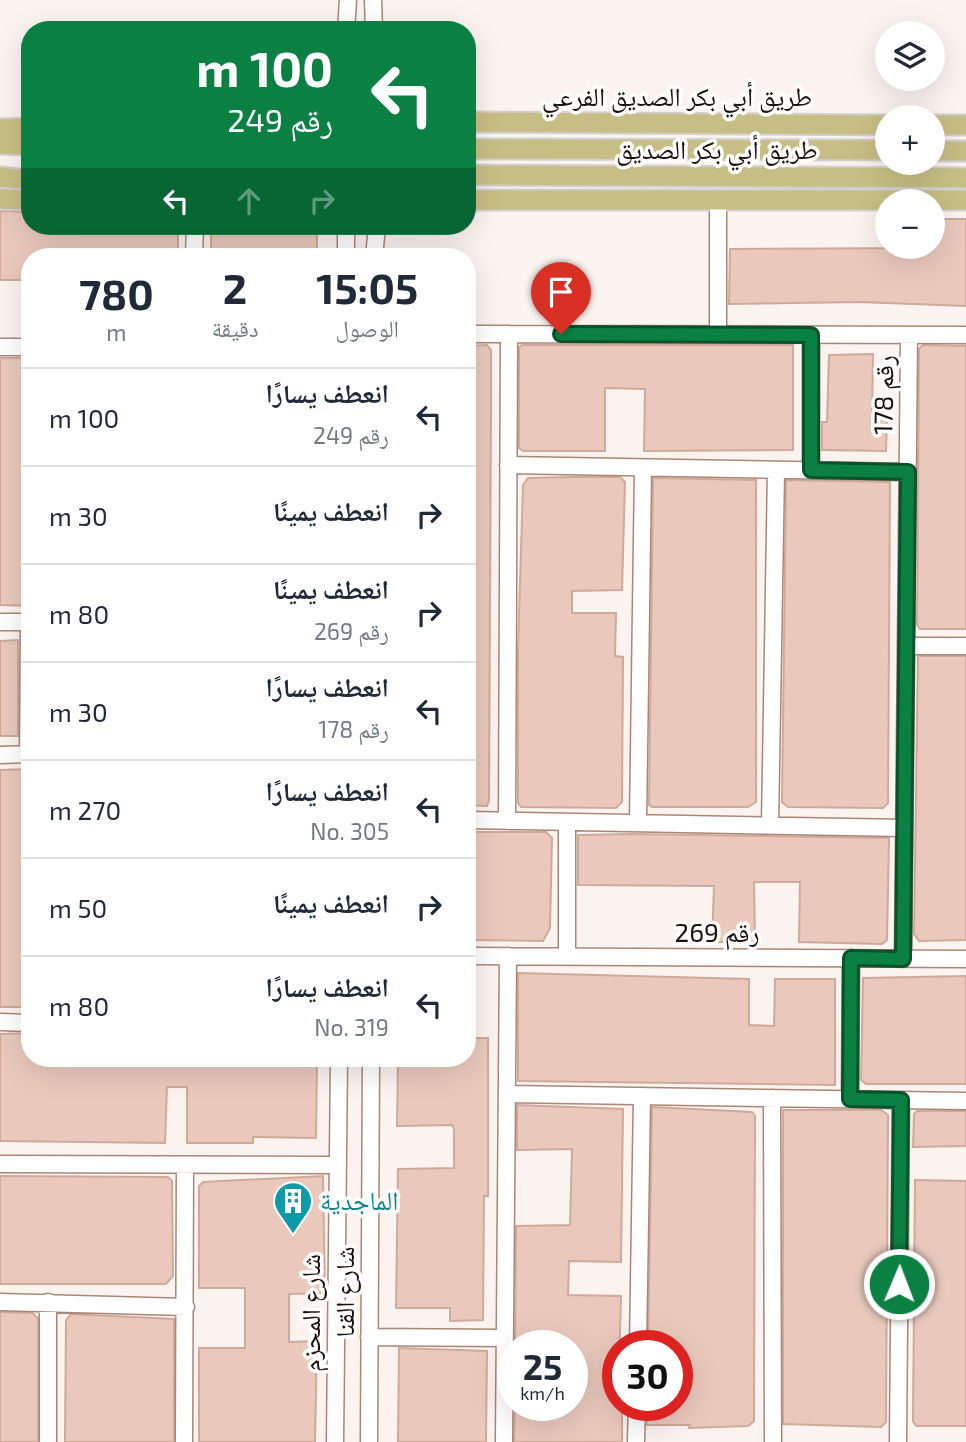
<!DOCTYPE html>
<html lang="ar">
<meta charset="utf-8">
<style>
body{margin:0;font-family:"Exo 2","Noto Naskh Arabic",sans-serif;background:#f2f2f3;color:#1f2937;direction:rtl;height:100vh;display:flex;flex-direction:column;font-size:26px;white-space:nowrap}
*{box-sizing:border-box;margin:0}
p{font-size:23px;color:#747a83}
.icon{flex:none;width:38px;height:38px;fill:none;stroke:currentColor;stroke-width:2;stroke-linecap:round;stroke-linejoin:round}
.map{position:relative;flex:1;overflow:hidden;direction:ltr}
.details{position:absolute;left:21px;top:248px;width:455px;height:819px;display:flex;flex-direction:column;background:#fff;border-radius:28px;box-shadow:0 7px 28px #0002;direction:rtl}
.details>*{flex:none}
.guide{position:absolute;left:21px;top:21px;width:455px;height:214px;border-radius:28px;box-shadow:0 7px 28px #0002;direction:rtl;background:#0b8043;color:#fff;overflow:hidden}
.tools{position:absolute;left:875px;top:21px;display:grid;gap:14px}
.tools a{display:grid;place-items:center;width:70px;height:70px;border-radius:50%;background:#fff;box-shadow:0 7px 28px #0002;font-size:35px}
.speed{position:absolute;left:497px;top:1330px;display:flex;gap:14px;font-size:35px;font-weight:700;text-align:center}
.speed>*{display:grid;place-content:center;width:91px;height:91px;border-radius:50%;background:#fff;box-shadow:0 7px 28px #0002;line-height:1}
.speed small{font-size:18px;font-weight:400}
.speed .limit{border:10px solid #d22;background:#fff;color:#111}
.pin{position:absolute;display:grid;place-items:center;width:60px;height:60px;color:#fff;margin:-72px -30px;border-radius:50% 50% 50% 0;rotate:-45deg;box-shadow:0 0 7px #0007}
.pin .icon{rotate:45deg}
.me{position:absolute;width:77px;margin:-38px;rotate:1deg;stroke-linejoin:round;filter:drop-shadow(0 0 5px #0008)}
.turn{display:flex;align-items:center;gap:24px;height:147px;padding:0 28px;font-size:32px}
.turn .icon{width:91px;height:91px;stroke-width:2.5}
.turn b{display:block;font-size:49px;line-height:60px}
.lanes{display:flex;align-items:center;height:66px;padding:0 28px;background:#0003;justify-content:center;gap:35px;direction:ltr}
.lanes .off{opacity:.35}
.eta{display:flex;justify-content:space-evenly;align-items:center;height:119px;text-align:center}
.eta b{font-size:42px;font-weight:700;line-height:49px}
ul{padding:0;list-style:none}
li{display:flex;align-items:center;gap:21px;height:98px;padding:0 28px;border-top:2px solid #e0e1e3}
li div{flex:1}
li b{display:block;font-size:26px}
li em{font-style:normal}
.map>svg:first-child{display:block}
.building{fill:#eac9bc;stroke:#cfa99a;stroke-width:2}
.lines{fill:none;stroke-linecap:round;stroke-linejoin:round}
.minor-casing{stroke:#ab8677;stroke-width:19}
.major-casing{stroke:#d2cfce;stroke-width:23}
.minor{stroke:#fff;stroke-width:16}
.major{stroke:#c7be85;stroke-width:19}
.route-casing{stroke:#07532c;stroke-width:18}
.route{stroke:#0b8043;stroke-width:12}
.labels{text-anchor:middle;stroke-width:7;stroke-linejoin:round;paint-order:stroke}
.street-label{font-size:26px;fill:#1e100b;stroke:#fff}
.culture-label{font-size:26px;fill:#0d838f;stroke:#fff;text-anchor:start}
</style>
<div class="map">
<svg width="966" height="1442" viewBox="0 0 966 1442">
<rect width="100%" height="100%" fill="#fbf3f0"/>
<path class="building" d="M 0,211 L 30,212 L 30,226 L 178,226 L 178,257 L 30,257 L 30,280 L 0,280 Z
M 933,219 L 966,219 L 966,306 L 859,302 L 729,304 L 730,249 L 929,248 L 933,247 Z
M 211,226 L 317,226 L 317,257 L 211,257 Z
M 487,345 L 491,350 L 491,396 L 489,800 L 487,806 L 467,805 L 467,346 Z
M 522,345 L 793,345 L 793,450 L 644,451 L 645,389 L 605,388 L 605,451 L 523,451 L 519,448 L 519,347 Z
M 923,345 L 966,346 L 966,629 L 920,629 L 917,625 L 919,349 Z
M 873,354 L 872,419 L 887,419 L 886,451 L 822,450 L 822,422 L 827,422 L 829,355 Z
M 0,358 L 30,358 L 30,606 L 0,605 Z
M 573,477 L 620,477 L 625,482 L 622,590 L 572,591 L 572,613 L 616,613 L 615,656 L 623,657 L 622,802 L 616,808 L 521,807 L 518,803 L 518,649 L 523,485 L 528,478 Z
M 653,478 L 756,480 L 756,802 L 748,807 L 652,807 L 649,805 Z
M 786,480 L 890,482 L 888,803 L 883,808 L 788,807 L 782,802 Z
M 18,640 L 18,736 L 0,736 L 0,641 Z
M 918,656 L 966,656 L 966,940 L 919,941 L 914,934 Z
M 30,769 L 30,1007 L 0,1007 L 0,770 Z
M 467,832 L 546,832 L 552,838 L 550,928 L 543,941 L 467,940 Z
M 632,834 L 889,838 L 887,940 L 882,944 L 799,942 L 800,882 L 754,882 L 755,942 L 712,942 L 714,886 L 578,885 L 578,835 Z
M 518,973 L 749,979 L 749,1025 L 774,1026 L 775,979 L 835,979 L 835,1085 L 518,1081 Z
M 966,976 L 966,1084 L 866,1084 L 861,1080 L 863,978 Z
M 30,1033 L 30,1059 L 317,1059 L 316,1138 L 253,1137 L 253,1143 L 187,1143 L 187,1087 L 167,1087 L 165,1143 L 0,1141 L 0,1034 Z
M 467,1038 L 488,1038 L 488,1196 L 484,1196 L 483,1320 L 450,1321 L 450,1308 L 396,1308 L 398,1169 L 454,1168 L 454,1129 L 452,1125 L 397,1126 L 398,1059 L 467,1059 Z
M 517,1105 L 623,1109 L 621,1262 L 569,1261 L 568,1295 L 621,1296 L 618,1405 L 622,1405 L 622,1442 L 514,1442 L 515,1405 L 572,1405 L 572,1346 L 515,1346 L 516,1226 L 570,1225 L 572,1149 L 517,1150 Z
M 652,1107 L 752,1112 L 755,1116 L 754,1394 L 754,1421 L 748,1426 L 689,1428 L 690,1425 L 647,1425 L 648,1405 L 677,1405 L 677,1346 L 648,1346 Z
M 783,1110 L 881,1110 L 888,1115 L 886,1422 L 881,1427 L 783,1424 Z
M 917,1111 L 966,1111 L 966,1146 L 913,1147 L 914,1114 Z
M 0,1176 L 168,1177 L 172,1181 L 173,1276 L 166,1284 L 0,1284 Z
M 323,1176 L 325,1293 L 289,1294 L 289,1342 L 317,1341 L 315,1442 L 199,1442 L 199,1348 L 245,1348 L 245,1288 L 199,1288 L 199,1186 L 203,1182 Z
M 915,1180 L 966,1181 L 966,1426 L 916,1426 L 913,1421 Z
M 0,1312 L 32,1313 L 38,1318 L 38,1442 L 0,1442 Z
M 71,1314 L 174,1319 L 174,1442 L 65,1442 L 66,1320 Z
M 399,1348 L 487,1351 L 486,1442 L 398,1442 Z"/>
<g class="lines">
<defs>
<path id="minor" d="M 373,0 L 374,30
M 346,30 L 348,0
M 194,257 L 195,226
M 346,257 L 346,226
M 374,257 L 377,226
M 467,334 L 966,335
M 718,334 L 718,200
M 0,347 L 30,347
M 508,465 L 908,472
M 811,470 L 811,335
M 0,622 L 30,622
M 906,646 L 966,646
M 28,754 L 29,622
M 0,755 L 30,754
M 467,820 L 904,828
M 507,821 L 509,334
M 638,823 L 643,468
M 770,825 L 776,470
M 467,956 L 966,959
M 567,956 L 567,822
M 903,959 L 909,335
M 0,1022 L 30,1023
M 507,1094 L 966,1101
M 772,1098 L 773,1442
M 850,1099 L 851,958
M 0,1164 L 336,1165
M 0,1302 L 186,1307
M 369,1337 L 505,1338
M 638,1346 L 642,1096
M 48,1442 L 48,1302
M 184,1442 L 185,1165
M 335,1442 L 339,1059
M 369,1442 L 371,1059
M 504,1442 L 508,956
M 636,1442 L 637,1405
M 898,1442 L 901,1100"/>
<path id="major" d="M 467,122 L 887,125
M 933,125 L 966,125
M 0,129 L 30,128
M 0,144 L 30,145
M 467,149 L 887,150
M 933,151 L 966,151
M 467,175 L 966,178
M 0,177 L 30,180
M 0,199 L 30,200
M 467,200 L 966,200"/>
</defs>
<use href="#minor" class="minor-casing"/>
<use href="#major" class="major-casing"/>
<use href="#minor" class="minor"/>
<use href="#major" class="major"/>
</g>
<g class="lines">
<defs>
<path id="route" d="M 561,334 L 811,335 L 811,470 L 908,472 L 903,959 L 851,958 L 850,1099 L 901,1100 L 899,1284"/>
</defs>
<use href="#route" class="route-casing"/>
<use href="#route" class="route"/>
</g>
<defs>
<symbol id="building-pin" viewBox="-11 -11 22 30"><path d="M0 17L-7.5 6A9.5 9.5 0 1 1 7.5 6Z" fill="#0f9aa8" stroke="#fff"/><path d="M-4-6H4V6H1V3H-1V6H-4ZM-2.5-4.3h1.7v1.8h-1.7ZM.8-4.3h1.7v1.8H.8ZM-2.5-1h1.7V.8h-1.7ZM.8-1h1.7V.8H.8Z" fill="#fff"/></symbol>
</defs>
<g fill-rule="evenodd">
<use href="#building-pin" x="271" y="1179" width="44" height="60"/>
</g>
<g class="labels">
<g class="street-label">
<text x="677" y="106">طريق أبي بكر الصديق الفرعي</text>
<text x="717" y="159">طريق أبي بكر الصديق</text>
<text transform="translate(884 395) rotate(-89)" y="9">رقم 178</text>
<text x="717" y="942">رقم 269</text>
<text transform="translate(345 1292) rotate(-90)" y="9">شارع القنا</text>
<text transform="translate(311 1313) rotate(-90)" y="9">شارع المحزم</text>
</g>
<g class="culture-label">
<text x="320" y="1210">الماجدية</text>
</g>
</g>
</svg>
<div class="tools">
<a><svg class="icon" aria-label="layers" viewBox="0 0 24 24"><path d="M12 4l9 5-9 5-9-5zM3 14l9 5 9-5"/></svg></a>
<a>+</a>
<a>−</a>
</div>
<div class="speed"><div>25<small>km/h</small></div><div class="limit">30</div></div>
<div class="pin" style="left:561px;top:334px;background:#d93025"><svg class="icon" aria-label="arrive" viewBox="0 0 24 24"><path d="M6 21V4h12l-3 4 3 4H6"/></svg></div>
<svg class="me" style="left:899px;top:1284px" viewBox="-20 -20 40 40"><circle r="17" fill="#0b8043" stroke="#fff" stroke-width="3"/><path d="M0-11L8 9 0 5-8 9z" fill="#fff"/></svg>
<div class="guide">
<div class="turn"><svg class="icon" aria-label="left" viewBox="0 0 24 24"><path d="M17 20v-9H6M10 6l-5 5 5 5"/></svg><div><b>100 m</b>رقم 249</div></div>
<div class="lanes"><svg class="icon" aria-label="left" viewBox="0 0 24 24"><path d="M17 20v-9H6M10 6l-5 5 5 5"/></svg><svg class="icon off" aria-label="ahead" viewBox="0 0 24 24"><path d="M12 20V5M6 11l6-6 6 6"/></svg><svg class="icon off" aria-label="right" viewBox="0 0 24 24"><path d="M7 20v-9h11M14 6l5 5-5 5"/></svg></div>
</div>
<section class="details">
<div class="eta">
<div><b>15:05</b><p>الوصول</p></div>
<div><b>2</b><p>دقيقة</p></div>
<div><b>780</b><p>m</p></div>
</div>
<ul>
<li><svg class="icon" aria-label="left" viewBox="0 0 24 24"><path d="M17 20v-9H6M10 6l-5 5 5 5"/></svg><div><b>انعطف يسارًا</b><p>رقم 249</p></div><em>100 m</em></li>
<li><svg class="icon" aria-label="right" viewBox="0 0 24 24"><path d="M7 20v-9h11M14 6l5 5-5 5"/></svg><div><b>انعطف يمينًا</b></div><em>30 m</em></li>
<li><svg class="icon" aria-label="right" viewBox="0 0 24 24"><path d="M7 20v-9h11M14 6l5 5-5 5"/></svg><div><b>انعطف يمينًا</b><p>رقم 269</p></div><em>80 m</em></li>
<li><svg class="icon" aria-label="left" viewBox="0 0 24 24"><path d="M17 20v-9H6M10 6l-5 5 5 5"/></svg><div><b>انعطف يسارًا</b><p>رقم 178</p></div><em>30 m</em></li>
<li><svg class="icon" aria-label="left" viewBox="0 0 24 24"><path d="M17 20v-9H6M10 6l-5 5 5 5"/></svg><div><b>انعطف يسارًا</b><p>No. 305</p></div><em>270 m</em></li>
<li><svg class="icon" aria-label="right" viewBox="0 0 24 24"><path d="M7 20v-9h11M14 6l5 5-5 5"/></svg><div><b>انعطف يمينًا</b></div><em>50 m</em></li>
<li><svg class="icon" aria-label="left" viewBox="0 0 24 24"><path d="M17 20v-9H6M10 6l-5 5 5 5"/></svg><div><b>انعطف يسارًا</b><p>No. 319</p></div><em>80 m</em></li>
</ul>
</section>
</div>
